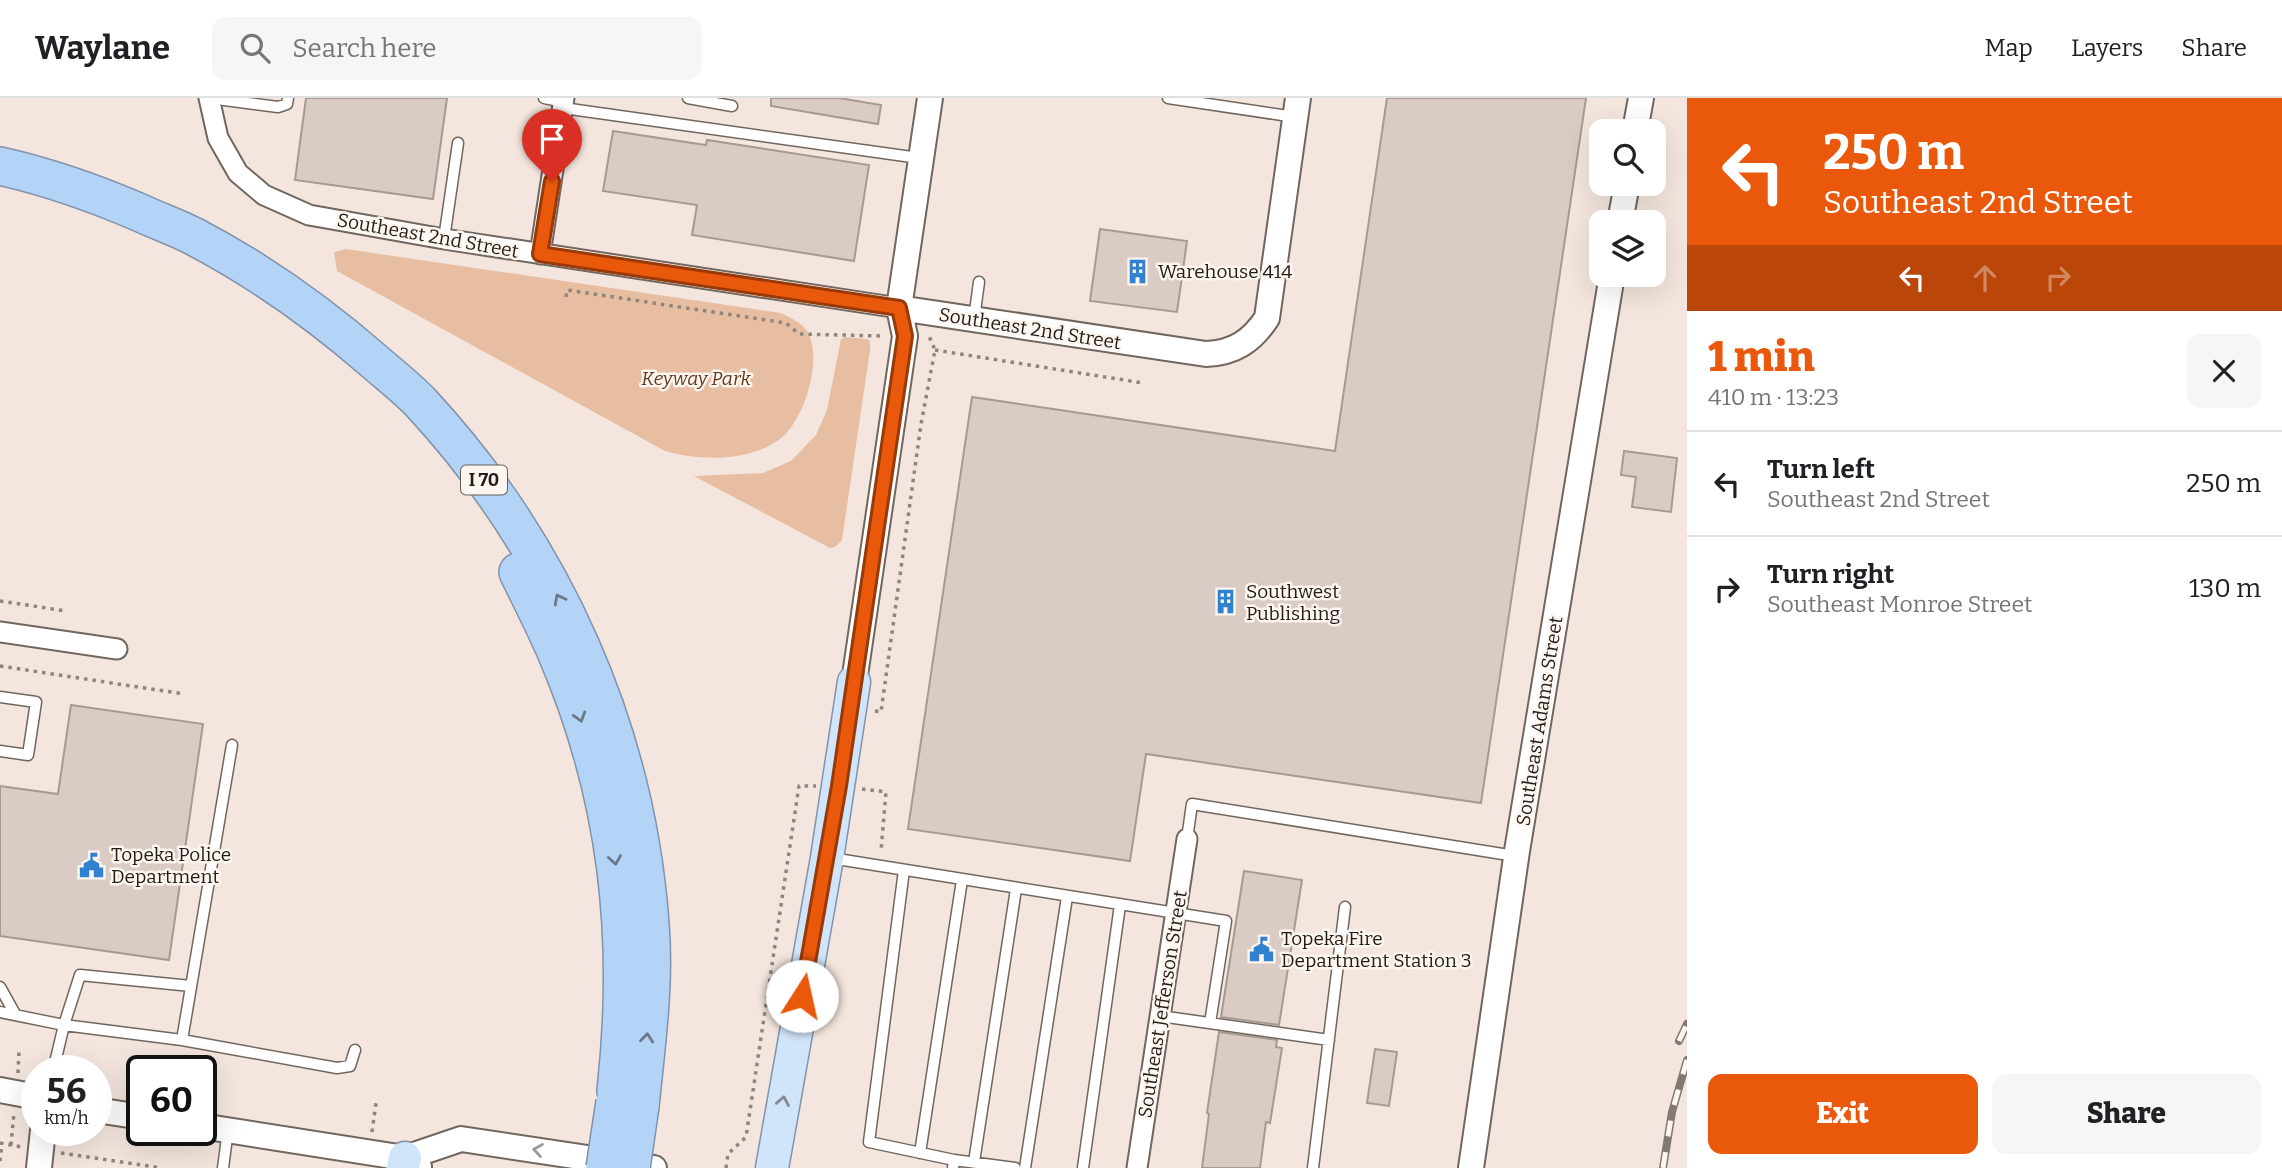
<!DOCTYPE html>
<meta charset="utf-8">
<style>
body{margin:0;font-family:Bitter,serif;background:#f6f6f6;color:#202124;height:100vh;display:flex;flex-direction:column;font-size:26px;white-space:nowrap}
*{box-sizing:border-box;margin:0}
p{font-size:23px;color:#757577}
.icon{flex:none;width:38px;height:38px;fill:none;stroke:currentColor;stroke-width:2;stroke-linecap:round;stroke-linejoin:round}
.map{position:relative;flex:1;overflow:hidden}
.panel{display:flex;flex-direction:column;background:#fff;width:595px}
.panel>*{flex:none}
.guide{background:#ea580c;color:#fff;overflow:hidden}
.fabs{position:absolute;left:1589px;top:21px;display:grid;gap:14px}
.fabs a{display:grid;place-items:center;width:77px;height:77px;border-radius:14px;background:#fff;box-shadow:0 7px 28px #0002;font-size:35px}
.speed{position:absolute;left:21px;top:957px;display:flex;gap:14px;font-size:35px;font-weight:700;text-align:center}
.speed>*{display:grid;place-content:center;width:91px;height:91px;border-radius:50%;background:#fff;box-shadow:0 7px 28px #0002;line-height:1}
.speed small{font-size:18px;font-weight:400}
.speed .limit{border:4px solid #111;border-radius:10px;background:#fff;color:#111}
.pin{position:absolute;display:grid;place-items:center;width:60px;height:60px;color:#fff;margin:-72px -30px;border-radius:50% 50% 50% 0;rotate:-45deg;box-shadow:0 0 7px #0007}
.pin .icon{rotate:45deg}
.me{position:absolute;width:77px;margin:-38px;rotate:10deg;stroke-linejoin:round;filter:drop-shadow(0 0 5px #0008)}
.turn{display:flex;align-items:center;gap:24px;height:147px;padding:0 21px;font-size:32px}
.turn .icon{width:91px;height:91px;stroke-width:2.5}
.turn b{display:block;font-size:49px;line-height:60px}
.lanes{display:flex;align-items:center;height:66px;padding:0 21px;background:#0003;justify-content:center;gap:35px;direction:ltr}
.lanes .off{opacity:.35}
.round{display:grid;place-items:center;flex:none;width:74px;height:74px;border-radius:14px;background:#f6f6f6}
.overview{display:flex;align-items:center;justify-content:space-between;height:119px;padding:0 21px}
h1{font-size:42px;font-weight:800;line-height:52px;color:#ea580c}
.button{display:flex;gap:14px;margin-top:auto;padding:14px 21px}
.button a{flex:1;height:80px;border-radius:14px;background:#ea580c;color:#fff;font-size:28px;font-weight:800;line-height:80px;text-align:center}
.button a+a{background:#f6f6f6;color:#202124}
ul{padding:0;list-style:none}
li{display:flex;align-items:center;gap:21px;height:105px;padding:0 21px;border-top:2px solid #e0e0e0}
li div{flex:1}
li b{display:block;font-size:26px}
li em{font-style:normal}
header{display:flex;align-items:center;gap:42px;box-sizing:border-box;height:98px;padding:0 35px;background:#fff;border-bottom:2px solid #e0e0e0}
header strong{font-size:33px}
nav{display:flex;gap:38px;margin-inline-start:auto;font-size:24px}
.search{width:490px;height:63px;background:#f6f6f6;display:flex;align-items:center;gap:18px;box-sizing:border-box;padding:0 24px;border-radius:14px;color:#757577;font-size:26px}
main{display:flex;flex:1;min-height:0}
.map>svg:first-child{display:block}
.green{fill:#e7bea2}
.building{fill:#daccc4;stroke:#a79a92;stroke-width:2}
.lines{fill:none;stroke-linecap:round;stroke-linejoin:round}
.service-casing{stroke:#71665e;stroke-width:13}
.minor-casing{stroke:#71665e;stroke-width:23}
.tertiary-casing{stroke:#71665e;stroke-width:28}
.primary-casing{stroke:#8093aa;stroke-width:35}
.motorway-casing{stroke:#8093aa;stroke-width:40}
.path{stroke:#8e857f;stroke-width:3.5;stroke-dasharray:3.5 5;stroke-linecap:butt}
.service{stroke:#fff;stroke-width:10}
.minor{stroke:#fff;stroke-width:19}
.tertiary{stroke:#fff;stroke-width:24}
.primary{stroke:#d1e5fa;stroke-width:32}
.motorway{stroke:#b3d3f7;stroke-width:37}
.rail-casing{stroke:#827973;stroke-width:8}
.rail{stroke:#fdf5ef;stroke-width:5;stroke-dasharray:16;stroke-linecap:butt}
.motorway-bridge-casing{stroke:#8093aa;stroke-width:40;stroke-linecap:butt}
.motorway-bridge{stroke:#b3d3f7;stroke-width:37}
.oneway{stroke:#6a7888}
.oneway2{stroke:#828b95}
.oneway3{stroke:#9c9998}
.route-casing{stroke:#983908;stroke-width:18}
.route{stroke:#ea580c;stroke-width:12}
.labels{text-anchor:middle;stroke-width:5;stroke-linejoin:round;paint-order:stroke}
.shield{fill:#fdf5ef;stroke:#645e5a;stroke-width:2}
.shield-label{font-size:18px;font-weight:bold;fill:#221d1a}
.street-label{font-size:19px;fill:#221d1a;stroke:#fdf5ef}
.poi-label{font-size:19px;fill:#221d1a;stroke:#fdf5ef;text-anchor:start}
.park-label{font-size:19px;font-style:italic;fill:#63391a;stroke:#fdf5ef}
</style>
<header>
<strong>Waylane</strong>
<div class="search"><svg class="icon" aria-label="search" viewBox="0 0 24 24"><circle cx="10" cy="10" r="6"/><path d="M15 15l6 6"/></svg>Search here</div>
<nav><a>Map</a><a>Layers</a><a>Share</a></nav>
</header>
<main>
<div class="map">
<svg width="1687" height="1070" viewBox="0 0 1687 1070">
<rect width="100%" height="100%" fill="#f4e6de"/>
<path class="green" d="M 346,151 L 781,215 C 789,219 802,225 807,233 C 824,260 804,323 780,341 C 749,364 700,363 665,353 L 337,173 L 334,154 Z
M 845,239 L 867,241 L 870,243 L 870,252 L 842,442 L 835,449 L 830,450 L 694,378 L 763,375 L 791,363 L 816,337 L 827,312 L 841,241 Z"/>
<path class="building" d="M 306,0 L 447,0 L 433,101 L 295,82 Z
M 771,0 L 839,0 L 881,7 L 878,26 L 771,8 Z
M 1387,0 L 1586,0 L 1481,705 L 1146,656 L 1130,763 L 908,731 L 972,299 L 1335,353 Z
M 613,33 L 706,47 L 707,42 L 869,67 L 854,163 L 692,137 L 697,107 L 603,93 Z
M 1100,131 L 1187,143 L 1177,214 L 1090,203 Z
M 1624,353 L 1677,360 L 1671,414 L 1632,409 L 1636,379 L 1621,377 Z
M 71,607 L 203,626 L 169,862 L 0,838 L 0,688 L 58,696 Z
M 1244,773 L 1302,782 L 1279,927 L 1221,919 Z
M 1219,934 L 1277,942 L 1276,949 L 1282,950 L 1270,1025 L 1266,1024 L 1260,1070 L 1202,1070 L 1209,1016 L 1207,1015 Z
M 1375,951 L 1397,954 L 1389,1008 L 1367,1005 Z"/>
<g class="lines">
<defs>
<path id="service" d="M 209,0 L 278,9 L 287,6 L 288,0
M 544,0 L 564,4
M 688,0 L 732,8
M 1168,0 L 1295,19
M 563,10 L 919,60
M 444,141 L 458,45
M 974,221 L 979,184
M 0,599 L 36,604 L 28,657 L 0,653
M 1187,741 L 1192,706 L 1515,758
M 831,760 L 1226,823 L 1210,925
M 904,772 L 869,1044 L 954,1062 L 953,1070
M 0,889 L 15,916
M 0,914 L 64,927 L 182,942 L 337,970 L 350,968 L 355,952
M 1160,918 L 1329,942
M 182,942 L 232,647
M 53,973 L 64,927 L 80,877 L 191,888
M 920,1055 L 962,782
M 954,1062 L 1015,1070
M 974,1064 L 1016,791
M 223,1070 L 228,1032
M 1025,1070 L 1067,799
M 1083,1070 L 1120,807
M 1313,1070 L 1345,809"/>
<path id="minor" d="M 209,0 L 218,40 L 238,75 L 264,97 L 309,117 L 444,141 L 899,210
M 540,156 L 564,0
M 0,534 L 117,551
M 1137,1070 L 1187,741"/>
<path id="tertiary" d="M 1635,33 L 1641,0
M 1620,124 L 1627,86
M 899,210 L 1206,256 C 1234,255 1252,243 1267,220 L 1298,0
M 854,584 L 905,238 L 899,210 L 930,0
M 0,992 L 37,999
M 96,1012 L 142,1019
M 201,1028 L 405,1060 L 419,1069
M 405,1060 L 461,1041 L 654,1070
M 39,1070 L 43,1032
M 1471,1070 L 1517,753 L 1612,177"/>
<path id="primary" d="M 403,1070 L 405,1060
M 772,1070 L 827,760 L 854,584"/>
<path id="motorway" d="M 0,68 C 49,79 97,96 143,116 C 160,124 178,130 195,139 C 260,173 320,216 375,264 C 391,278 408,291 422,306 C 554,449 636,632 650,826 C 655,887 646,948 640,1008
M 518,474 C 531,501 545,528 557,556 C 618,699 633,839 616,993"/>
</defs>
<use href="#service" class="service-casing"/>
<use href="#minor" class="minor-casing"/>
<use href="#tertiary" class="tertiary-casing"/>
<use href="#primary" class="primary-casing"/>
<use href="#motorway" class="motorway-casing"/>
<path class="path" d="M 566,199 L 567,192 L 786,225 L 799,236 L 883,238
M 935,252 L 1143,285
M 0,503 L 66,513
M 0,568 L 184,596
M 875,613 L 881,614 L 921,326 L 935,252 L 929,238
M 862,691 L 886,694 L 881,753
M 18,975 L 19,953
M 372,1034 L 376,1005
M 0,1045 L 22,1049
M 11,1047 L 14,1014
M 61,1055 L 162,1070
M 0,1063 L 2,1045
M 726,1070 L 728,1056 L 746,1039 L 799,688 L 816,688"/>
<use href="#service" class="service"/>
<use href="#minor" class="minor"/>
<use href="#tertiary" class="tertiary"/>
<use href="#primary" class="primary"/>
<use href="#motorway" class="motorway"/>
<defs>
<path id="rail" d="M 1679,943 L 1687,926
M 1663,1070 L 1672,1014 L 1687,962"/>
</defs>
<use href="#rail" class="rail-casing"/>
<use href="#rail" class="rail"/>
<defs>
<path id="motorway-bridge" d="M 605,1070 L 615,1004
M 631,1070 L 640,1008"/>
</defs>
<use href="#motorway-bridge" class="motorway-bridge-casing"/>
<use href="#motorway-bridge" class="motorway-bridge"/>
</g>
<defs><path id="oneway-chevron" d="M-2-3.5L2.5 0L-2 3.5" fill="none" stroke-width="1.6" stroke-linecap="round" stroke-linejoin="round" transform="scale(1.75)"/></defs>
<g class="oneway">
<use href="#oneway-chevron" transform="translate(559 501) rotate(-118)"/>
<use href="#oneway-chevron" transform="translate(580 619) rotate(73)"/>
<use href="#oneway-chevron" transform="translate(615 762) rotate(81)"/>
<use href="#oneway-chevron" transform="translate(647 940) rotate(-84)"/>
</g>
<use class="oneway2" href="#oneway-chevron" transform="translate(783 1003) rotate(-80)"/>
<use class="oneway3" href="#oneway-chevron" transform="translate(538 1052) rotate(-171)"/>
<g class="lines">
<defs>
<path id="route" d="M 552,83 L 540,156 L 899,210 L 905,238 L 839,688 L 802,898"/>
</defs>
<use href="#route" class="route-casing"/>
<use href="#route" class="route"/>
</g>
<defs>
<symbol id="building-bare" viewBox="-9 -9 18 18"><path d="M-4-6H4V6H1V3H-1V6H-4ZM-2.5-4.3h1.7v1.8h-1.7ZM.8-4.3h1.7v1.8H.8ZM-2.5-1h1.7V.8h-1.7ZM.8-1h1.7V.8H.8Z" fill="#3081d0" stroke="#fdf5ef" stroke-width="2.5" paint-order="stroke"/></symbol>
<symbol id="civic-bare" viewBox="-9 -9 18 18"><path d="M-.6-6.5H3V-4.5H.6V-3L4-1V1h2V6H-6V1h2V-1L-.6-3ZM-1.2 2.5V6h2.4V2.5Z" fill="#3081d0" stroke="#fdf5ef" stroke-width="2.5" paint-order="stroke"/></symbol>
</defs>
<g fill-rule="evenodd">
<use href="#building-bare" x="1120" y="156" width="35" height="35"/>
<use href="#building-bare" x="1208" y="486" width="35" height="35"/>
<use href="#civic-bare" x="74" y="750" width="35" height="35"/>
<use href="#civic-bare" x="1244" y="834" width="35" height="35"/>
</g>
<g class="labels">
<rect class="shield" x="461" y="367.5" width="46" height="29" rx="5"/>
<g class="shield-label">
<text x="484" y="388">I 70</text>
</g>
<g class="street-label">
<text transform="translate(428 137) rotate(10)" y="7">Southeast 2nd Street</text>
<text transform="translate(1030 230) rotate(9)" y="7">Southeast 2nd Street</text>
<text transform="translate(1539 623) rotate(-81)" y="7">Southeast Adams Street</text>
<text transform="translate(1162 906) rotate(-81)" y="7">Southeast Jefferson Street</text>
</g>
<g class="poi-label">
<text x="1158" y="180">Warehouse 414</text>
<text x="1246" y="500">Southwest<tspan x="1246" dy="22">Publishing</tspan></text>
<text x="111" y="763">Topeka Police<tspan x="111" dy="22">Department</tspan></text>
<text x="1281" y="847">Topeka Fire<tspan x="1281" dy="22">Department Station 3</tspan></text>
</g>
<g class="park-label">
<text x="696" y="287">Keyway Park</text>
</g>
</g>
</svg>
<div class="fabs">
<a><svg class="icon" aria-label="search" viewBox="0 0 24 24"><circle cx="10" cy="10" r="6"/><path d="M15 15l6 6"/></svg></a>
<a><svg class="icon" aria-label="layers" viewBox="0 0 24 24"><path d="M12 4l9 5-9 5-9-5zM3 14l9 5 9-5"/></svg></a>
</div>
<div class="speed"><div>56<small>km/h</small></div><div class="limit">60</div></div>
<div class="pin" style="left:552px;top:83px;background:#d93025"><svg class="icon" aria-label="arrive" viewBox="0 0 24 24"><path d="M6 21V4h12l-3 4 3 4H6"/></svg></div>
<svg class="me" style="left:802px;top:898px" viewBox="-20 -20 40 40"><circle r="19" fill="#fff"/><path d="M0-13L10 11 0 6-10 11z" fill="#ea580c"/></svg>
</div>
<section class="panel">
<div class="guide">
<div class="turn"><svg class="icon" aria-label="left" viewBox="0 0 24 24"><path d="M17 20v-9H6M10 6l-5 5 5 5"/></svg><div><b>250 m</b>Southeast 2nd Street</div></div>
<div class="lanes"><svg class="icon" aria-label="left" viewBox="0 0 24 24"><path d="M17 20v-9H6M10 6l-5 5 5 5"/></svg><svg class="icon off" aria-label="ahead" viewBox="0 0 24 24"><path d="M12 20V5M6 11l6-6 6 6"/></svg><svg class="icon off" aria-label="right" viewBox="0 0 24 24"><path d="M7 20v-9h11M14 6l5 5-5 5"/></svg></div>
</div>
<div class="overview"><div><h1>1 min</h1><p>410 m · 13:23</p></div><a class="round"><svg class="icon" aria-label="close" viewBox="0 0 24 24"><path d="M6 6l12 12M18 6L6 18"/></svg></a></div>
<ul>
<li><svg class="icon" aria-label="left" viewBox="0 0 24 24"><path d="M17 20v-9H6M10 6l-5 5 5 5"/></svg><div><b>Turn left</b><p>Southeast 2nd Street</p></div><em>250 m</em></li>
<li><svg class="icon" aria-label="right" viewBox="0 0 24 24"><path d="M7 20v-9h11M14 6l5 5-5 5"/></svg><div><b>Turn right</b><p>Southeast Monroe Street</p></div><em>130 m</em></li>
</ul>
<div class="button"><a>Exit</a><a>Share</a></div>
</section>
</main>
